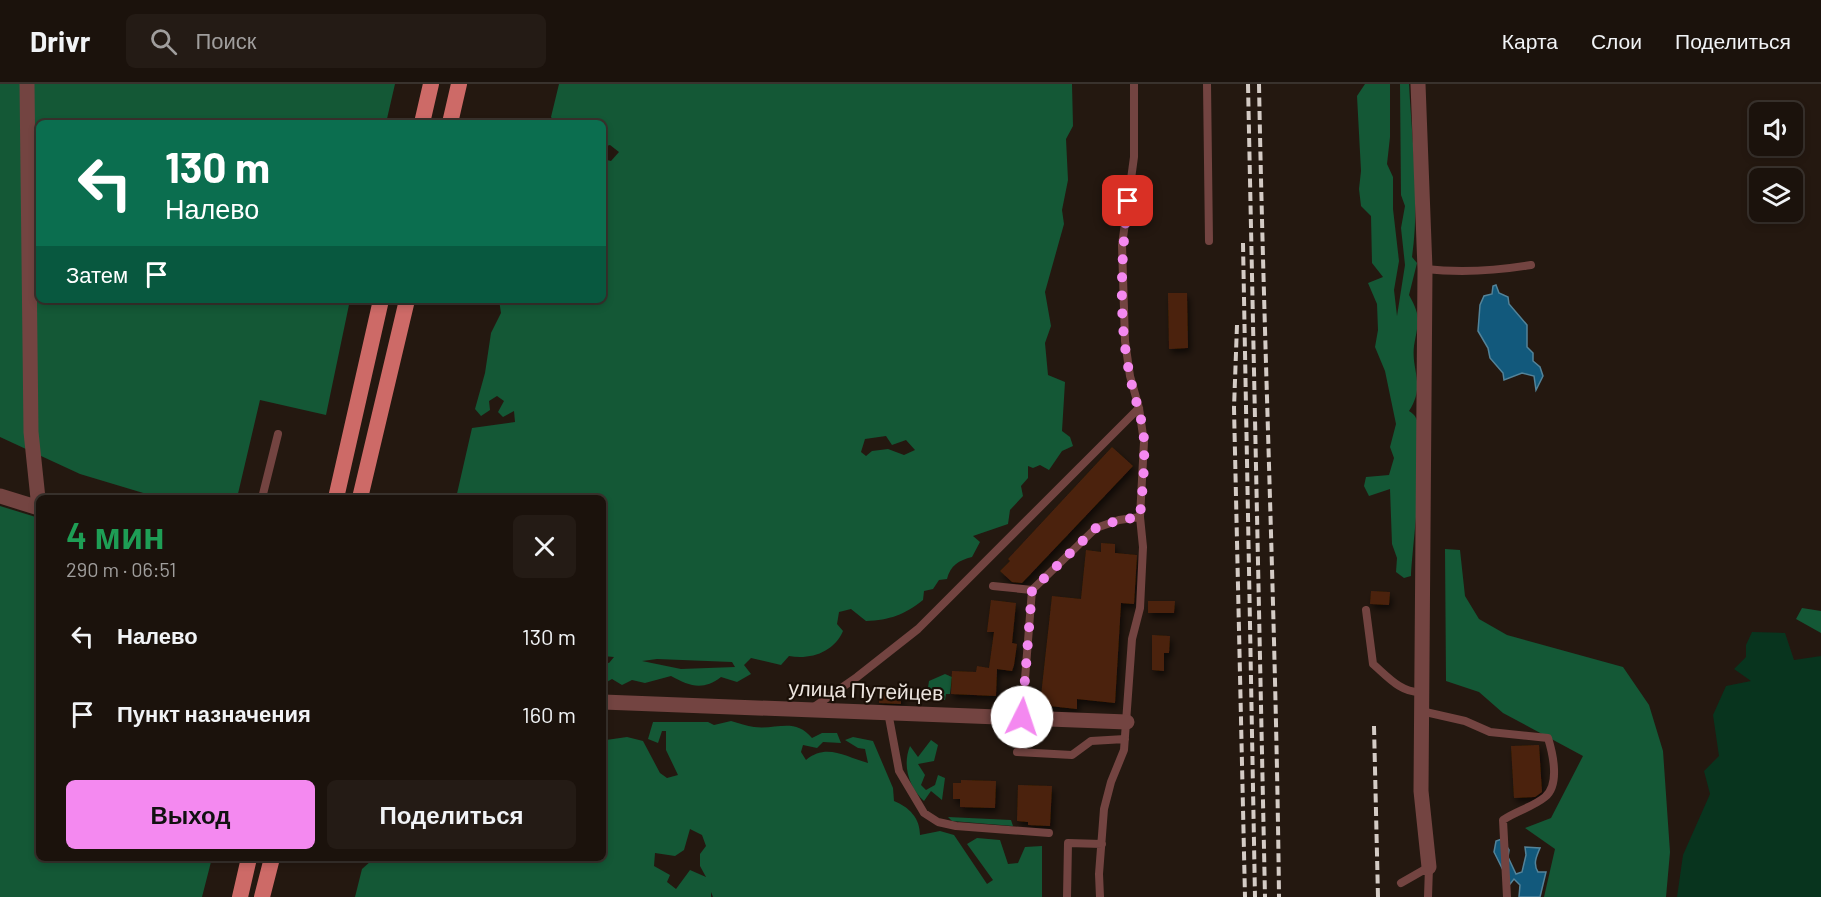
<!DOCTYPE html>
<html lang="ru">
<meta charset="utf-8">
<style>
body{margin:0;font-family:Barlow,sans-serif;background:#241b15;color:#f1f3f6;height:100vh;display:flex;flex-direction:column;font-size:22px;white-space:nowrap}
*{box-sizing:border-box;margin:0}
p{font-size:20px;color:#a09e9d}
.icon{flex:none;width:33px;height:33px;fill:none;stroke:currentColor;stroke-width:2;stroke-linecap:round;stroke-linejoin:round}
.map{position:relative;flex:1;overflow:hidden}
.details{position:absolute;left:36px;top:411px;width:570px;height:366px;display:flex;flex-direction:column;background:#1b120c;border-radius:9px;box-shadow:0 3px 9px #0003,0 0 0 2px #39322d}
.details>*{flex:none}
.banner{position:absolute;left:36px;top:36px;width:570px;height:183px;border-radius:9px;box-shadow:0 3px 9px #0003,0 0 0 2px #39322d;background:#0b6e4f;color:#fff;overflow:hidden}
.tools{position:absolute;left:1749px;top:18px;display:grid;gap:12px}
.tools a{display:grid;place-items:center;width:54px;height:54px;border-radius:9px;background:#1b120c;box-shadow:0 3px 9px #0003,0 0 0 2px #39322d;font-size:30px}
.pin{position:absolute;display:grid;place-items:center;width:51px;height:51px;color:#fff;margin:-26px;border-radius:12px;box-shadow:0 3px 9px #0006}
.me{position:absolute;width:66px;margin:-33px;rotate:4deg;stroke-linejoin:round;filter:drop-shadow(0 0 4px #0008)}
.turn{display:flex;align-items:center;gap:21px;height:126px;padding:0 30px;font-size:27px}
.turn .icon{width:78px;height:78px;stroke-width:2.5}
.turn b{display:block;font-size:42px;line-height:51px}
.then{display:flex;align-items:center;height:57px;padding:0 30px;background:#0003;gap:12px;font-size:22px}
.round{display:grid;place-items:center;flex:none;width:63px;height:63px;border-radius:9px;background:#241b15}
.headline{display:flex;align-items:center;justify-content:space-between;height:102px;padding:0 30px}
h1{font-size:36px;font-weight:600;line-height:45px;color:#1e9e55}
.cta{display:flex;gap:12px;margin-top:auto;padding:12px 30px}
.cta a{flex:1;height:69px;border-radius:9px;background:#f489f0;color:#111;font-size:24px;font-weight:600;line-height:69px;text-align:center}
.cta a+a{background:#241b15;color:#f1f3f6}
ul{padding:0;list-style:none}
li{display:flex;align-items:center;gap:18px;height:78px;padding:0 30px}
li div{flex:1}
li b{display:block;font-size:22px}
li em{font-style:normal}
header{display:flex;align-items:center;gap:36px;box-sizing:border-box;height:84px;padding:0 30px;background:#1b120c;border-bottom:2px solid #39322d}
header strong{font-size:28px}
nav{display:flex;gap:33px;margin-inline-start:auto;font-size:21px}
.search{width:420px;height:54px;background:#241b15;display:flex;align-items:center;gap:15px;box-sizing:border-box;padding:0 21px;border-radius:9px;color:#a09e9d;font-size:22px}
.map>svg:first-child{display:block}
.green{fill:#08341e}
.forest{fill:#145836;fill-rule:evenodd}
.water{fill:#12597c;stroke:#538399;stroke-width:1.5}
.building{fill:#4b230a;filter:url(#shadow)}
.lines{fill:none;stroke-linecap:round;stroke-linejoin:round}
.service{stroke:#734441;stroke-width:8}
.minor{stroke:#734441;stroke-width:15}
.primary{stroke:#cd6a67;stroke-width:16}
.rail{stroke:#d4cbc5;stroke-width:4;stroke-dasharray:9 4.5;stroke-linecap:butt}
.route{stroke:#f489f0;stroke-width:10;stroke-dasharray:0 18}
.labels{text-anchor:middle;stroke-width:4.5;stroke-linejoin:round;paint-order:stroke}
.street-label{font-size:21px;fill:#ece4de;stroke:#1a0f07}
</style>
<header>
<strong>Drivr</strong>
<div class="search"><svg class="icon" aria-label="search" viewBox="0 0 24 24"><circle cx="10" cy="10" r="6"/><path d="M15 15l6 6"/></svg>Поиск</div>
<nav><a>Карта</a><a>Слои</a><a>Поделиться</a></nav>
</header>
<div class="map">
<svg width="1821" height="813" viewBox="0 0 1821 813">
<defs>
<filter id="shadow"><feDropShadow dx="2.5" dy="4.5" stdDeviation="3" flood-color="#0009"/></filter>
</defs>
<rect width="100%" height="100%" fill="#241810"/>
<path class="green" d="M 1752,548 L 1785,549 L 1794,576 L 1821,572 L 1821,813 L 1677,813 L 1683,771 L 1710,710 L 1704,687 L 1719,672 L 1713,631 L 1726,602 L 1751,597 L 1734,585 L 1746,573 L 1746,561 Z"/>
<path class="forest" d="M 0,0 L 395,0 L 386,39 L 39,39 L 39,216 L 350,216 L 326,331 L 260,316 L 237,414 L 160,414 L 80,390 L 0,353 Z
M 559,0 L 1072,0 L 1073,42 L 1066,55 L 1068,96 L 1062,126 L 1064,140 L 1045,208 L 1051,242 L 1045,259 L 1048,291 L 1065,298 L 1062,347 L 1070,353 L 1073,362 L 1062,367 L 1049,386 L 1040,381 L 1033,384 L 1028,382 L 1028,394 L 1021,402 L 1023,412 L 1010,426 L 1008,440 L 973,452 L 980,458 L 972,473 C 959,476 950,482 947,495 L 939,496 L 933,505 L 924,507 L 923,516 C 904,531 890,536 866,537 L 851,525 L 839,528 L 837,540 L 843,547 C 834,568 811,576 789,572 L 781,581 L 751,574 L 744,581 L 751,590 L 737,598 L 721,593 C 703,607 689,602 671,592 L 645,599 L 632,596 L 622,601 L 612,595 L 605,599 L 603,578 L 609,579 L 614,573 L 603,572 L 603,414 L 456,414 L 472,344 L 515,338 L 514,327 L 503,333 L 498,328 L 504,317 L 497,312 L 489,317 L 490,326 L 481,332 L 475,325 L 485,289 L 491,249 L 501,229 L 499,216 L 603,216 L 603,75 L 611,77 L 619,68 L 610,61 L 603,63 L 603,39 L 555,39 L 551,33 ZM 886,352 L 892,361 L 906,356 L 915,366 L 904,371 L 888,365 L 872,367 L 866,372 L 861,368 L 865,355 ZM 657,575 L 732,578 L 735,583 L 681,585 L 642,577 Z
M 1365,0 L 1390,0 L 1390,53 L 1387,80 L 1393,93 L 1393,125 L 1399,177 L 1394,206 L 1397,232 L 1405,181 L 1401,144 L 1405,122 L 1401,111 L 1400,0 L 1409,0 C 1412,57 1420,117 1412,173 L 1417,179 L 1409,211 C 1422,234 1418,238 1414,262 C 1411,287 1426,301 1409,327 C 1412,329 1415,331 1416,334 C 1427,354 1412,463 1411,492 L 1404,494 L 1396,488 L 1397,474 L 1392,460 L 1390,405 L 1369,412 L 1364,402 L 1366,393 L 1389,391 L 1394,374 L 1390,363 L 1396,340 L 1385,287 L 1375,263 L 1378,246 L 1377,220 L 1368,199 L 1383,193 L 1372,179 L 1371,132 L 1361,122 L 1359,105 L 1361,87 L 1357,12 Z
M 0,422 L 39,434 L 39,774 L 212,774 L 202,813 L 0,813 Z
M 1445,465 L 1460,466 L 1465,512 L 1479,535 L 1507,551 L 1623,583 L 1649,621 L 1663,667 L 1670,768 L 1666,813 L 1544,813 L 1555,765 L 1525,744 L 1551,734 L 1583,672 L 1503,629 L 1479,608 L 1446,597 Z
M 1802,524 L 1821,527 L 1821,549 L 1796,535 Z
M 945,590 L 952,593 L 950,610 L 946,610 L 945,616 L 939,615 L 937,606 L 932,616 L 927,610 L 929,597 Z
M 731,637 C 739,639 747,642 754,643 C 776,646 795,633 812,654 L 822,649 L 837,649 L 841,659 L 823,658 L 817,664 L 803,661 L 801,668 L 806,676 C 827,659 845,673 868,679 L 865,665 L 858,664 L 845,656 L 853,653 L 873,657 L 893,704 L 894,717 C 909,723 920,734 920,751 L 940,747 L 954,751 L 987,800 L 993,796 L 967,760 L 977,754 L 1000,756 L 1008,780 L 1018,779 L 1025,763 L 1042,762 L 1042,813 L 713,813 L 711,808 L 711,813 L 355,813 L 362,785 L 371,777 L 371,774 L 603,774 L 603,653 L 606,656 L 627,653 L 643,657 L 660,689 L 667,694 L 678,691 L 666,666 L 666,647 L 662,647 L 658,659 L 648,655 L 653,638 L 708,638 L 714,641 ZM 690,745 L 702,751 L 706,762 L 700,770 L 700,782 L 706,793 L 690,786 L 676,805 L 667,798 L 670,791 L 654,782 L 655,769 L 675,772 L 684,766 Z
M 931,656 L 938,661 L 934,677 L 918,680 L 925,691 L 921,701 L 926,706 L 935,701 L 938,691 L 945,694 L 942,716 L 931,707 L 924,717 C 909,703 902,682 910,662 L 918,673 Z
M 948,733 L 1011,736 L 1013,742 L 952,737 Z"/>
<path class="water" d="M 1496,201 L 1499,209 L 1508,213 L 1509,220 L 1527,241 L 1527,263 L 1533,269 L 1533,277 L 1540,283 L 1543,292 L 1536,306 L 1534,292 L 1522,289 L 1504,296 L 1503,289 L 1490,274 L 1488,264 L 1478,247 L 1480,221 L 1484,212 L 1492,210 L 1493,202 Z
M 1502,755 L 1509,766 L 1508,773 L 1516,790 L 1522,788 L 1526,771 L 1525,763 L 1540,764 C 1536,773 1533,780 1538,788 L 1546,788 L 1540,813 L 1519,813 L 1520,801 L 1514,795 L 1510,800 L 1494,768 L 1496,757 Z"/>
<path class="building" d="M 1168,209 L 1187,209 L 1188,264 L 1169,265 Z
M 1112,363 L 1133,382 L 1022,499 L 1012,498 L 1000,487 L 1010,477 L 1008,475 Z
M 1101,459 L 1115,460 L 1115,469 L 1137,471 L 1134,520 L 1121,519 L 1115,619 L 1077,615 L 1077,625 L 1040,621 L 1052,512 L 1081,515 L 1086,466 L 1101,468 Z
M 1371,507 L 1390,508 L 1389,521 L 1370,520 Z
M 991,516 L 1016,519 L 1012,559 L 1017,560 L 1014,581 L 1012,587 L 997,585 L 996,612 L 951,610 L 952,587 L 976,588 L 977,582 L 989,584 L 994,548 L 987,548 Z
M 1148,517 L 1175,517 L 1174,529 L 1148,529 Z
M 1152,551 L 1170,552 L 1169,569 L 1164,569 L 1164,587 L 1152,586 Z
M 879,604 L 901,605 L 901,620 L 879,619 Z
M 1539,661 L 1542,708 L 1535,713 L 1514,714 L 1511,662 Z
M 961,696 L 996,697 L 995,724 L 960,723 L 960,715 L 953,715 L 953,699 L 961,699 Z
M 1018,701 L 1052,702 L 1050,742 L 1028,741 L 1028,738 L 1017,737 Z"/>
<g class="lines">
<path class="service" d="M 1207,0 L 1209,157
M 1425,185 C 1461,189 1495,187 1531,181
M 262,414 L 278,350
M 993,502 L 1032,506
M 1366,526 L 1373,580 C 1388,593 1401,609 1421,608
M 811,625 L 857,593 L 918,545 L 1139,324
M 1421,627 L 1465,637 L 1490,648 L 1548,654 C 1553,670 1560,701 1545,713 C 1533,723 1516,727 1503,736 L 1507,813
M 888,628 L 899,687 L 924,729 L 938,738 L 956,742 L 1049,749
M 1022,633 L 1032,506 L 1096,444 L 1119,436 L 1140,433
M 1017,668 L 1072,671 L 1091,657 L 1125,655
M 1401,799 L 1429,783 L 1428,813
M 1067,813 L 1068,759 L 1102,760
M 1100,813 L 1099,790 L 1104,725 L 1111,698 L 1124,666 L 1132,555 L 1140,524 L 1143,463 L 1140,433 L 1144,358 L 1139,324 L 1130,292 L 1125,257 L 1122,161 L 1134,73 L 1134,0"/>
<path class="minor" d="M 27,0 L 31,348 L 39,424
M 1418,0 L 1425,185 L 1421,707 L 1429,783
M 0,412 L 39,424
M 603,618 L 1127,638"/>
<path class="primary" d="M 422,39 L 431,0
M 450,39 L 459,0
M 336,414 L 381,216
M 360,414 L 407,216
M 240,813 L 249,774
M 262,813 L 272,774"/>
<path class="rail" d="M 1248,0 L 1265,813
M 1259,0 C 1264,271 1276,542 1279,813
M 1243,159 L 1255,813
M 1237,241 L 1234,324 L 1245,813
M 1374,642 L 1378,813"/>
</g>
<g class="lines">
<path class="route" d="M 1022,633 L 1032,506 L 1096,444 L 1119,436 L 1140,433 C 1142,409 1145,384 1144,359 C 1144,336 1134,315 1130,292 C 1118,238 1121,172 1128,117"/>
</g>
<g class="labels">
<g class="street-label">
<text transform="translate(866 607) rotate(2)" y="7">улица Путейцев</text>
</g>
</g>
</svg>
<div class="tools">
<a><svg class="icon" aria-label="sound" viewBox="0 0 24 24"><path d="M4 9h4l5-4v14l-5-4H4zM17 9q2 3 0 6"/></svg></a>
<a><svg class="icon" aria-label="layers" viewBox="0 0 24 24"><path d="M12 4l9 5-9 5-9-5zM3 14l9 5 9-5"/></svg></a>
</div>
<div class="pin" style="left:1128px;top:117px;background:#d93025"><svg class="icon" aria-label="arrive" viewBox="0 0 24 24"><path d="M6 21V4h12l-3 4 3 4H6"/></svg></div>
<svg class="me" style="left:1022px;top:633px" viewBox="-20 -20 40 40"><circle r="19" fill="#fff"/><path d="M0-13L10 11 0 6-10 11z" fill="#f489f0"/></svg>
<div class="banner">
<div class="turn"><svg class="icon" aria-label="left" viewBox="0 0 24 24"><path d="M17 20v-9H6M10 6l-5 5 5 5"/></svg><div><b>130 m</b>Налево</div></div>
<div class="then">Затем<svg class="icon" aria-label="arrive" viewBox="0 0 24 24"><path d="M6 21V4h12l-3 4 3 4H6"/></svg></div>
</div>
<section class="details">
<div class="headline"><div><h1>4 мин</h1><p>290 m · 06:51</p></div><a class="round"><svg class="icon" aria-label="close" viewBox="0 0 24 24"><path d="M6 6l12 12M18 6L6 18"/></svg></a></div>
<ul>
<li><svg class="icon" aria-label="left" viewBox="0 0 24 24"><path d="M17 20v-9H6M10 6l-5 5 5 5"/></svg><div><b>Налево</b></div><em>130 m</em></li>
<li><svg class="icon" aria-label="arrive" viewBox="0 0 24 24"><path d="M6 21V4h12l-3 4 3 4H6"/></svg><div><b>Пункт назначения</b></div><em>160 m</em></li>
</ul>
<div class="cta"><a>Выход</a><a>Поделиться</a></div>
</section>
</div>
